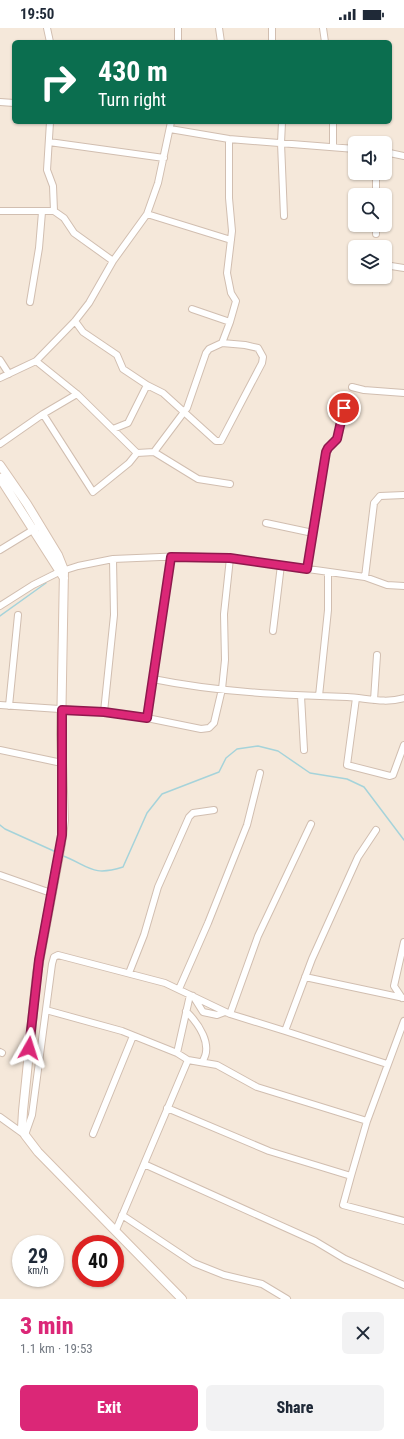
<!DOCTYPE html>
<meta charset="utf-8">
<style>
body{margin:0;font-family:"Roboto Condensed",sans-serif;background:#f2f2f3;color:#1f2937;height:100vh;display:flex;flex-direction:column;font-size:15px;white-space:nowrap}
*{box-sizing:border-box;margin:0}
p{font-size:13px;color:#747a83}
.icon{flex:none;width:22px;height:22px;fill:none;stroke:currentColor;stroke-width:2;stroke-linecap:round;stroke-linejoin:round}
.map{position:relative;height:1271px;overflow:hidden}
.sheet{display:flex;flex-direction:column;background:#fff;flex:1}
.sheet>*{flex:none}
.top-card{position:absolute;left:12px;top:12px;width:380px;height:84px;border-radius:6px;box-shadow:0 1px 3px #0004;background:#0b6e4f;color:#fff;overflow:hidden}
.controls{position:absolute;left:348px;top:108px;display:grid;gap:8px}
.controls a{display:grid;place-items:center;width:44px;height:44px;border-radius:6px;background:#fff;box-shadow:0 1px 3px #0004;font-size:20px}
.speed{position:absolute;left:12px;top:1207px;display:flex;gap:8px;font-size:20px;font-weight:700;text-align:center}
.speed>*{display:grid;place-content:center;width:52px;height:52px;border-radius:50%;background:#fff;box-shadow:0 1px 3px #0004;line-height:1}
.speed small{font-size:10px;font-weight:400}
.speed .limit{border:6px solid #d22;background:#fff;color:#111}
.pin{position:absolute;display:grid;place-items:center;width:34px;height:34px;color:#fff;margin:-17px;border:2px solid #fff;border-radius:50%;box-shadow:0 1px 4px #0007}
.me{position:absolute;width:44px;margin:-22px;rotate:6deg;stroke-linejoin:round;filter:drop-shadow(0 0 3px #0008)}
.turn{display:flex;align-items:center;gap:14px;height:84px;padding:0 20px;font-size:18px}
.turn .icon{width:52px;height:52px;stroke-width:2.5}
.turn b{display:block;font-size:28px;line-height:34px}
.round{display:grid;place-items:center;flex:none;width:42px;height:42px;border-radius:6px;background:#f2f2f3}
.overview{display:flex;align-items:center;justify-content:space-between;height:68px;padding:0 20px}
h1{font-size:24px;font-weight:800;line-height:30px;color:#db2777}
.primary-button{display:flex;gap:8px;margin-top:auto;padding:8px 20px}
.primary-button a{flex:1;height:46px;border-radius:6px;background:#db2777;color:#fff;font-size:16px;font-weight:800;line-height:46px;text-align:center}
.primary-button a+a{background:#f2f2f3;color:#1f2937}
.status{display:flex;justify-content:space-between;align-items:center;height:28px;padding:0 20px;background:#fff;direction:ltr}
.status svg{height:11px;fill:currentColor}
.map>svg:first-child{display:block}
.residential{fill:#f5e8da;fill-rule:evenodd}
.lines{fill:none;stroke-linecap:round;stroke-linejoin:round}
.stream{stroke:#a5d3da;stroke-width:1.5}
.street-casing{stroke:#d1beb0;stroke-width:8}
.secondary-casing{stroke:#d6c0b0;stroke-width:10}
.street{stroke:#fff;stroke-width:6}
.secondary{stroke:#fff;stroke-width:8}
.route-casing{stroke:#8e194d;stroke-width:10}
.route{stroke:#db2777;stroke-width:7}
</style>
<div class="status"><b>19:50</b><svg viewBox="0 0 49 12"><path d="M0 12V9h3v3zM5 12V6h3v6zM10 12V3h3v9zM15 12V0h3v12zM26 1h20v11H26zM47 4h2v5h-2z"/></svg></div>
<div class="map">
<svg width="404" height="1271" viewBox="0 0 404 1271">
<rect width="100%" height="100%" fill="#fdf6ec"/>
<path class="residential" d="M 0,0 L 404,0 L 404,1271 L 0,1271 ZM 14,14 L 390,14 L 390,94 L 14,94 ZM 355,115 L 385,115 L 385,145 L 355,145 ZM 355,167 L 385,167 L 385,197 L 355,197 ZM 355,219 L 385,219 L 385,249 L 355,249 ZM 21,1216 L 55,1216 L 55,1250 L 21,1250 ZM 81,1216 L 115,1216 L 115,1250 L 81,1250 Z"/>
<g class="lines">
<path class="stream" d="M 0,588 L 46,555
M 0,797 L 5,801 L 56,824
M 61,827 C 90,838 91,849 123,839 L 147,785 L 162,766 L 219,744 L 226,730 L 237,721 L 258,718 L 278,723 L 310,745 L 347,751 L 364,759 L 404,812"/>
<defs>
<path id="street" d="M 47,0 L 50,14
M 178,0 L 178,14
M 219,0 L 221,14
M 272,0 L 272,14
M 323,0 L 325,14
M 0,74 L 14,75
M 50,94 L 47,142 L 53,158 L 54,183 L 64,190 L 74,205 L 113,233
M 282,94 L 281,115 L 284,188
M 333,94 L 333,119
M 170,101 L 229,111 L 355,121
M 49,114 L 164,130
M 385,124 L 404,128
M 376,167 L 376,145
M 0,183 L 54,183
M 147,186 L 231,212
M 376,206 L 376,197
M 385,237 L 404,240
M 30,274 L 39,220 L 42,184
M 192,281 L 230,294 L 236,273 L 231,265 L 227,245 L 232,203 L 229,170 L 229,111
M 75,293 L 83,304 L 117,327 L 123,341 L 147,357 L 163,365 L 216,413 L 221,413 L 262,335 L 263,329 L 258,320 L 245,317 L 222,315
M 0,332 L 9,346
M 36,333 L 77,366 L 137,425 L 129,435 L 93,464 L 43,386
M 0,350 L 36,333 L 75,293 L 89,275 L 113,233 L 147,186 L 158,155 L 171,94
M 352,359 L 364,362 L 404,365
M 113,401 L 128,395 L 147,357
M 0,416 L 43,386 L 77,366
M 154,424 L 187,380 L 206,325 L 209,321 L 222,315 L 230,294
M 137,425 L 154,424 L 198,451 L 230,456
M 266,495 L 313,505
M 0,522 L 36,500
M 307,541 L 326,424 L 339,406 L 344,380
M 365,549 L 374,475 L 380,468 L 404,467
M 0,578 L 33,557 L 59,544 L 78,538 L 113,531 L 184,528 L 230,530 L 365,549 L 387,557 L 404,558
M 273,603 L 281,537
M 153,651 C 217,664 282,667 347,669 C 366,670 385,676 404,670
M 301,668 L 304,722
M 319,668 L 328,582 L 328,545
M 356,670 L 347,737 L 390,748 L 393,747 L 404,717
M 374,672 L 377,627
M 0,677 L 104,684 L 147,690 L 201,701 L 209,700 L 214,695 L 222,661 L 225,632 L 224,586 L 230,530
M 9,678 L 18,587
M 104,684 L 114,587 L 113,531
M 147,690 L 171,529
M 0,722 L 62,735
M 376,802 L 358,829 L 312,931 L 285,1003 L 387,1036
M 0,847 L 51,865
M 129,945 L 144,907 L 158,859 L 189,789 L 193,785 L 214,782
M 305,949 L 404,970
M 179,961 L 208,895 L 247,797 L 260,745
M 193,968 L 203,984 L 217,987 L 225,984
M 402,970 L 394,958 L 404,914
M 46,982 L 122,1003 L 177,1025 L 188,1032 L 217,1037 L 257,1059 L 367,1093
M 186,983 C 198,995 214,1017 202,1034
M 230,986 L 258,908 L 311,796
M 0,1024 L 2,1025
M 177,1025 L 190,967
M 188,1032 L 144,1136 L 315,1213 L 345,1231 L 404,1257
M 167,1080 L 269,1123 L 351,1148 L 343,1177 L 404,1193
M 0,1089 L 25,1107 L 32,1087 L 52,936 L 54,929 L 58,927 L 165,955 L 230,986 L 285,1003
M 93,1106 L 133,1008
M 351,1148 L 367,1093 L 404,993
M 122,1187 L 194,1235 L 224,1247 L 262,1256 L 287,1271
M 116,1202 L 144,1136"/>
<path id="secondary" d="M 0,437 L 27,476 L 58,527 L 64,542 L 61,706 L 64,792 L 61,816 L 37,945 L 23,1083 L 22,1100 L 25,1107 L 38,1124 L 182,1271
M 0,450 L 64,550"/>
</defs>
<use href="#street" class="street-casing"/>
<use href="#secondary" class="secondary-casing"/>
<use href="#street" class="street"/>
<use href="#secondary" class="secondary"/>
</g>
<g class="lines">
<defs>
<path id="route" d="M 29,1020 L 39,932 L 62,807 L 62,682 L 104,684 L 147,690 L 171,529 L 230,530 L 307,541 L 326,424 L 328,420 L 337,411 L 344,380"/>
</defs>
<use href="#route" class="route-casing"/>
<use href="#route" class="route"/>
</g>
</svg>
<div class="controls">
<a><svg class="icon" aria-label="sound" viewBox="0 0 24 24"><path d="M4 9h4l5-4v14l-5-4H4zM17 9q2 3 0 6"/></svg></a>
<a><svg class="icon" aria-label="search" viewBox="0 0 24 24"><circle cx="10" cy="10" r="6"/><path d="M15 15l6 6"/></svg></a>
<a><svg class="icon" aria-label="layers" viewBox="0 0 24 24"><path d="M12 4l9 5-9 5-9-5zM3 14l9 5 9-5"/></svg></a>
</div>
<div class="speed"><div>29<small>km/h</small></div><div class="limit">40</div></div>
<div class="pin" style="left:344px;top:380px;background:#d93025"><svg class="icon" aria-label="arrive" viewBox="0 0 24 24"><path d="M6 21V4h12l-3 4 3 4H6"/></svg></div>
<svg class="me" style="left:29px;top:1020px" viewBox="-20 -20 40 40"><path d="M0-17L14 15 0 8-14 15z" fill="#db2777" stroke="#fff" stroke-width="4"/></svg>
<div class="top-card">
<div class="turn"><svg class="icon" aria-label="right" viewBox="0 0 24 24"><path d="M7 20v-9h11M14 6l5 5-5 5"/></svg><div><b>430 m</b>Turn right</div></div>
</div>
</div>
<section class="sheet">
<div class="overview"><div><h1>3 min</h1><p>1.1 km · 19:53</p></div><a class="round"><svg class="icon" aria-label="close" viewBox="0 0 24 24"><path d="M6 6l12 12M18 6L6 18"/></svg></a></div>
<div class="primary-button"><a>Exit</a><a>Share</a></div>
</section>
